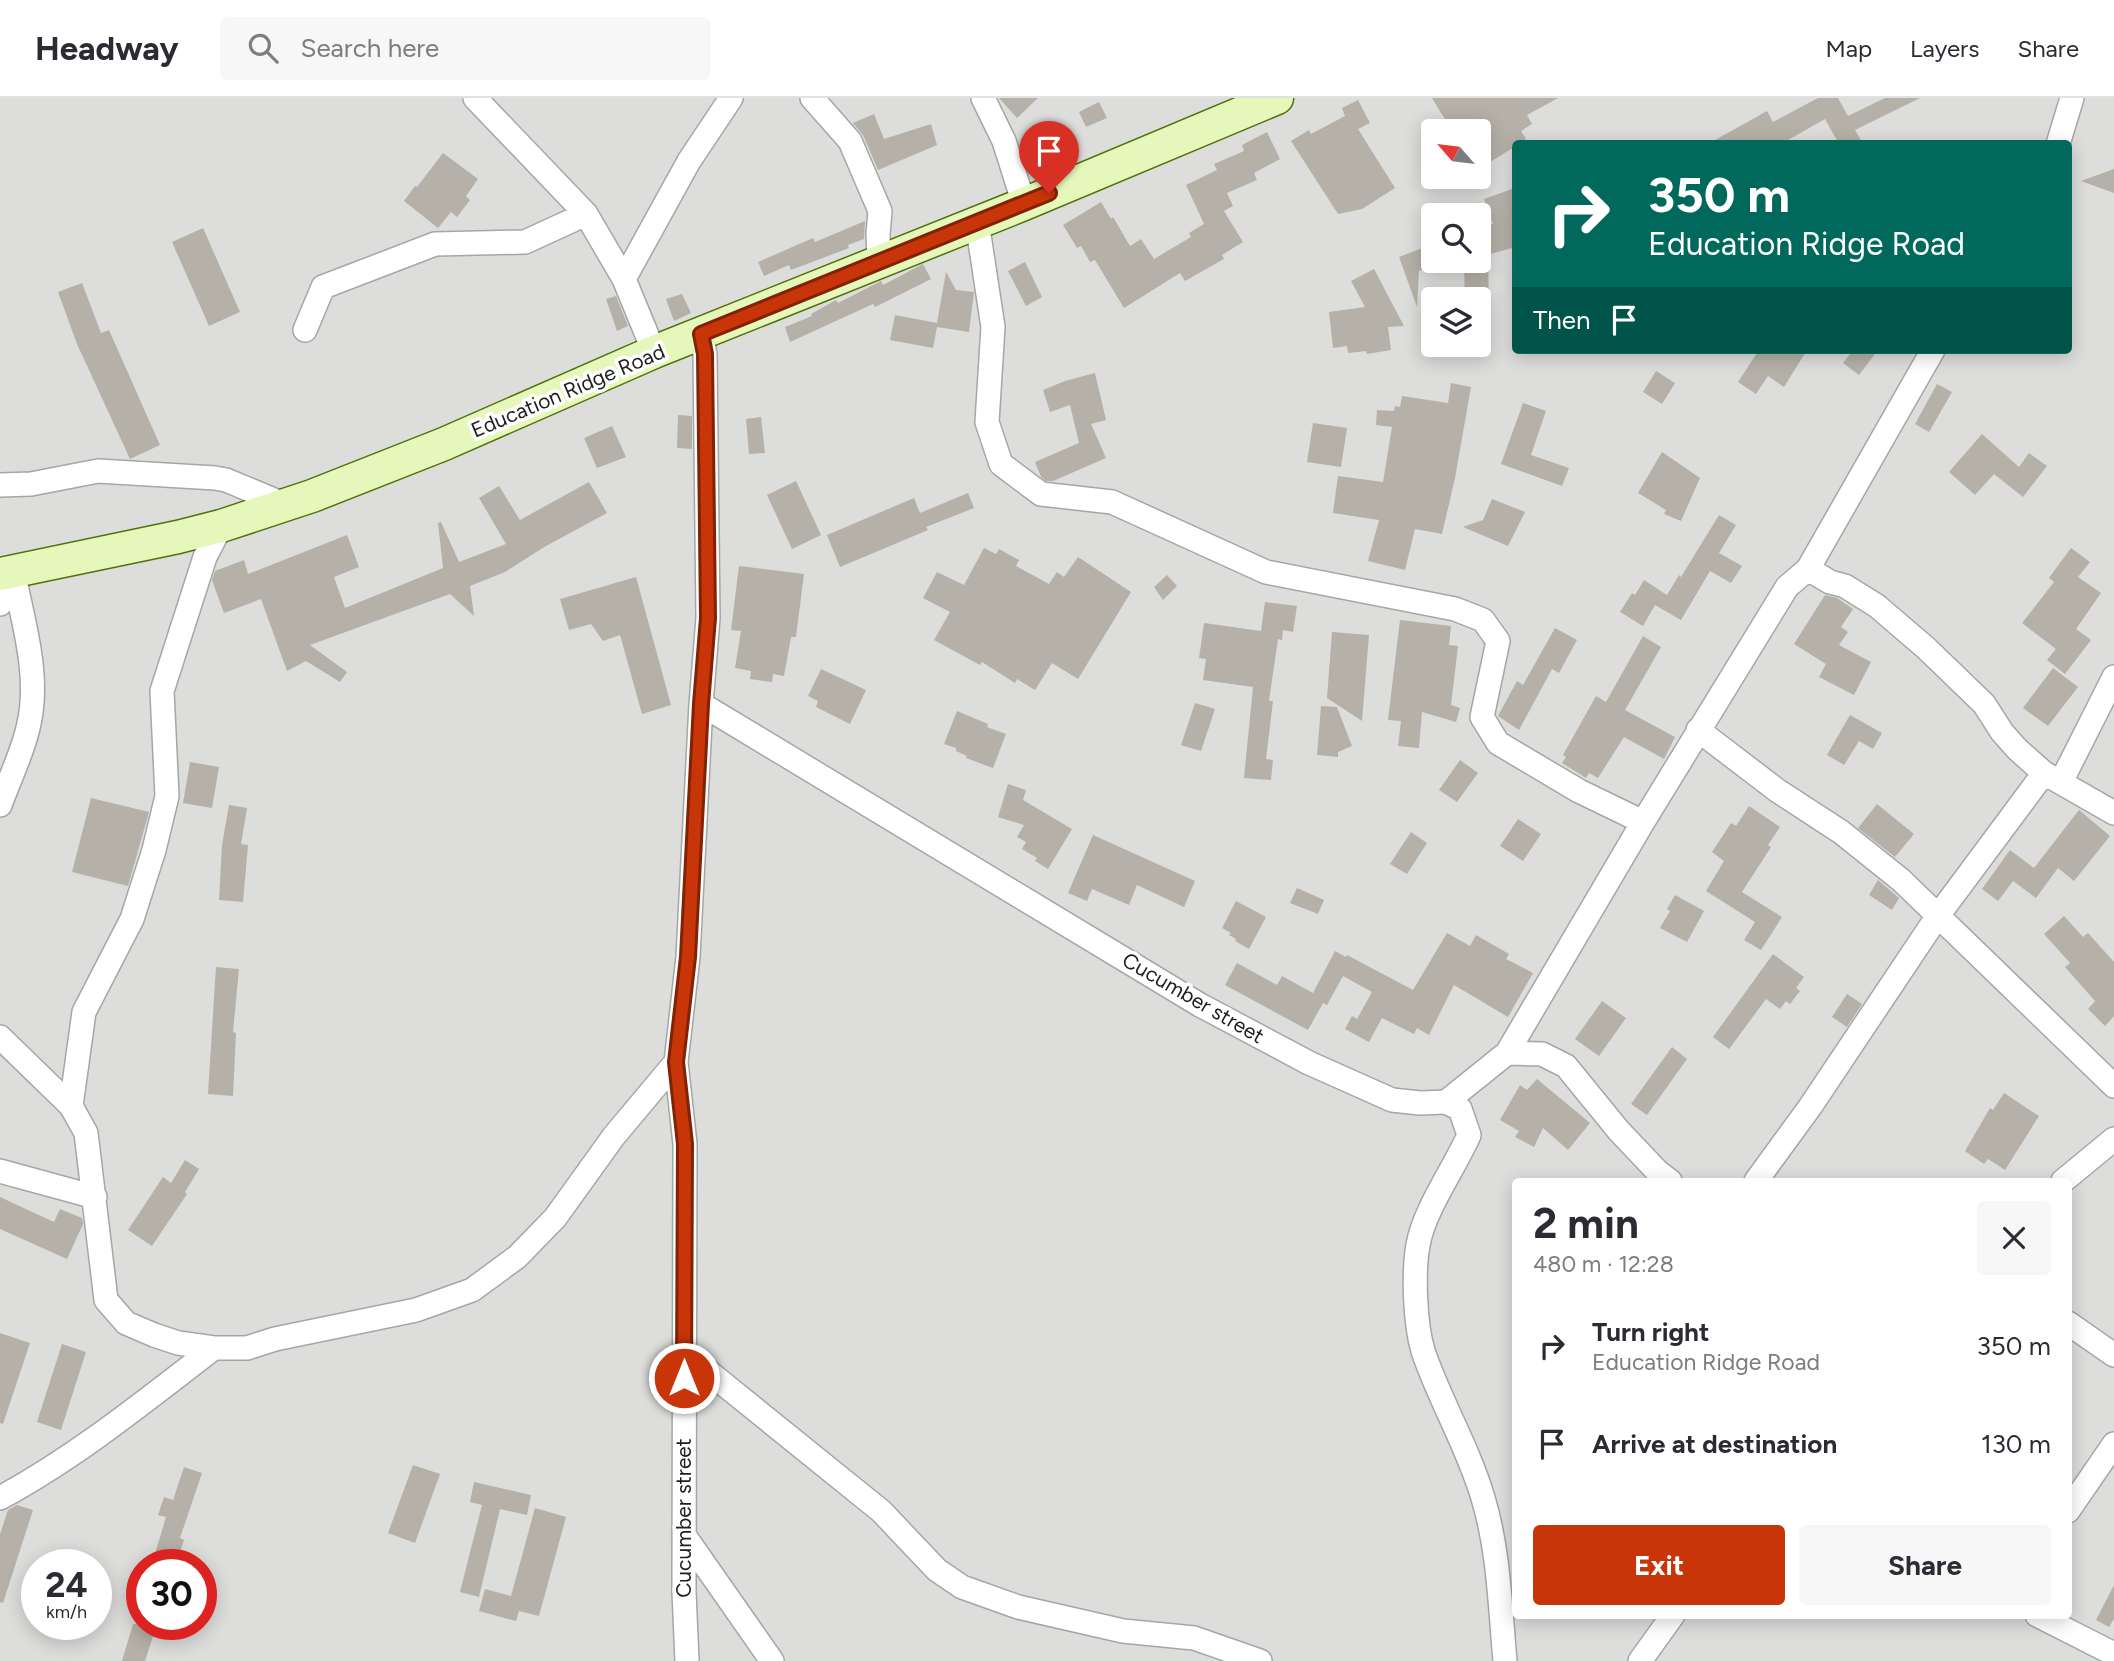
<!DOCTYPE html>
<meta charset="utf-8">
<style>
body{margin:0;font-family:Figtree,sans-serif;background:#f7f7f7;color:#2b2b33;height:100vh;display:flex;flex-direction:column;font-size:26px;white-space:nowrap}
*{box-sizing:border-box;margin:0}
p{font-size:23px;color:#7c7c81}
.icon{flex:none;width:38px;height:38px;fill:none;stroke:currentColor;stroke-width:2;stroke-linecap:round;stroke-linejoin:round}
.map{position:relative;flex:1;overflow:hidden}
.drawer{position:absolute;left:1512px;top:1080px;width:560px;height:441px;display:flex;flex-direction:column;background:#fff;border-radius:7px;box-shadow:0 4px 18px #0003}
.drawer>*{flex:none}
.banner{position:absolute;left:1512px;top:42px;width:560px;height:214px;border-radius:7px;box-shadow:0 4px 18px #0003;background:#00695c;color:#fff;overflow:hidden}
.needle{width:46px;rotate:298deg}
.controls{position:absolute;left:1421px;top:21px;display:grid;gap:14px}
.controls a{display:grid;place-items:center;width:70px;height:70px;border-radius:7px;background:#fff;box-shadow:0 4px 18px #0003;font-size:35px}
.speed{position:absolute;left:21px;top:1451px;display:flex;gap:14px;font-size:35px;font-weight:700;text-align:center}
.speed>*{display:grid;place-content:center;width:91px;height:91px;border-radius:50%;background:#fff;box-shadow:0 4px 18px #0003;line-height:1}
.speed small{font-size:18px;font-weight:400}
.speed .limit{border:10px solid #d22;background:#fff;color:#111}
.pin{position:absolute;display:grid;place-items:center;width:60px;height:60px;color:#fff;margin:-72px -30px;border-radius:50% 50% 50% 0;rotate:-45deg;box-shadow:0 0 7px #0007}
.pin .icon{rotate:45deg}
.me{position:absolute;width:77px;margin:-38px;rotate:0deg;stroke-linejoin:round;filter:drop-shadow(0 0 5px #0008)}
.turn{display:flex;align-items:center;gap:24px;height:147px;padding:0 21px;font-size:32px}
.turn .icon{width:91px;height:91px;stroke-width:2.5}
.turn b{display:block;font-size:49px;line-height:60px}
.then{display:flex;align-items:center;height:66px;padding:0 21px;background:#0003;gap:14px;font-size:26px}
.round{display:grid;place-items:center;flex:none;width:74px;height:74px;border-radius:7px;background:#f7f7f7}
.summary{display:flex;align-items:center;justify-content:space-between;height:119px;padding:0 21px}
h1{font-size:42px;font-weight:700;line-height:52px}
.action{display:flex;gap:14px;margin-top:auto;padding:14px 21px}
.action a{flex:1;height:80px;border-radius:7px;background:#c73508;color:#fff;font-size:28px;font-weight:700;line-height:80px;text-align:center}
.action a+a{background:#f7f7f7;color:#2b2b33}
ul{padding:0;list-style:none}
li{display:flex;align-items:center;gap:21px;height:98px;padding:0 21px}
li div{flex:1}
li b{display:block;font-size:26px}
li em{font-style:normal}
header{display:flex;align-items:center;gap:42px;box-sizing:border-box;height:98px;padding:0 35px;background:#fff;border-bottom:2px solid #e1e1e2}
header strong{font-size:33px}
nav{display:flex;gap:38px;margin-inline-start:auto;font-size:24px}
.search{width:490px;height:63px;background:#f7f7f7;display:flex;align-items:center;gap:18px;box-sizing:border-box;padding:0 24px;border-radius:7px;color:#7c7c81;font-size:26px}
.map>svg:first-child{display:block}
.residential{fill:#dddddc;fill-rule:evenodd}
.building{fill:#b5b1a8}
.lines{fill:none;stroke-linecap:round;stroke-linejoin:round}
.street-casing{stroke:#a6a6a6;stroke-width:26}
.secondary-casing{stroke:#4f7309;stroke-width:35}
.street{stroke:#fff;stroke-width:23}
.secondary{stroke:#e6f7bc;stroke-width:32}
.route-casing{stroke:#812205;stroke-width:18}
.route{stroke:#c73508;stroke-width:12}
.labels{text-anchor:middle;stroke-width:7;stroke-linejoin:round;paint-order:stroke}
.street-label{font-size:21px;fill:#1f1f1f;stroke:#fff}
</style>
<header>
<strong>Headway</strong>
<div class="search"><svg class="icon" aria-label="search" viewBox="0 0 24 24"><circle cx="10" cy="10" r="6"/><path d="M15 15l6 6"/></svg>Search here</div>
<nav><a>Map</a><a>Layers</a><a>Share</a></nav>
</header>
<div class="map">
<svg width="2114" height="1563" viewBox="0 0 2114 1563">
<rect width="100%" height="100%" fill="#f0efe6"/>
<path class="residential" d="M 0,0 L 2114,0 L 2114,1563 L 0,1563 ZM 1433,33 L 1479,33 L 1479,79 L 1433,79 ZM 1516,46 L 2068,46 L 2068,252 L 1516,252 ZM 1433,117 L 1479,117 L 1479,163 L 1433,163 ZM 1433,201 L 1479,201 L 1479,247 L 1433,247 ZM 1516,1083 L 2068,1083 L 2068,1517 L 1516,1517 ZM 37,1466 L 96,1466 L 96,1526 L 37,1526 ZM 142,1466 L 201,1466 L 201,1526 L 142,1526 Z"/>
<path class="building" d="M 999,0 L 1038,0 L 1017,20 Z
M 1432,0 L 1558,0 L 1527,17 L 1532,26 L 1521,33 L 1526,41 L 1516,46 L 1516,48 L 1490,64 L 1479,46 L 1479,33 L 1452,33 Z
M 1818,0 L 1838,0 L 1848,18 L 1885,0 L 1920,0 L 1855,32 L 1863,46 L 1839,46 L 1825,21 L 1781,46 L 1708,46 L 1767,13 L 1773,24 Z
M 1358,2 L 1370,25 L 1358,31 L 1395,90 L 1362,111 L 1338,116 L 1291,43 L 1309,32 L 1311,36 L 1345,18 L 1342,10 Z
M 1099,4 L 1107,20 L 1086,29 L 1079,14 Z
M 874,16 L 884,41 L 931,26 L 937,47 L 878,72 L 863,37 L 853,25 Z
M 1267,34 L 1280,61 L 1254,75 L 1257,82 L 1227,95 L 1233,108 L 1224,113 L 1243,144 L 1222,157 L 1224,161 L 1185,183 L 1180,175 L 1124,210 L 1095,162 L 1090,164 L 1081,148 L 1077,150 L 1063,127 L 1101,104 L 1111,121 L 1113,119 L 1130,148 L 1141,141 L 1154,161 L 1191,139 L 1189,135 L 1204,126 L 1186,87 L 1217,72 L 1214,66 L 1244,53 L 1242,47 Z
M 443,55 L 478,81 L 466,98 L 470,102 L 457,119 L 451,114 L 438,130 L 404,103 L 415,88 L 417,89 Z
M 2114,71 L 2114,95 L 2081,83 Z
M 1512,91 L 1516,99 L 1516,149 L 1479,159 L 1479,129 L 1493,126 L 1484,101 Z
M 865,123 L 864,141 L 848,147 L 849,150 L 791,172 L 789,167 L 764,178 L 758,164 L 813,140 L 815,144 Z
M 203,130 L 240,214 L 209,228 L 172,144 Z
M 1433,146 L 1433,167 L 1419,173 L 1417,209 L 1399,159 Z
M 1464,163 L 1488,163 L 1489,201 L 1465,201 Z
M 1025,164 L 1042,199 L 1026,208 L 1008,173 Z
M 923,166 L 931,181 L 875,209 L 873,206 L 790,244 L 785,229 L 812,218 L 811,216 L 836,202 L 838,205 L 881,183 L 883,187 Z
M 1374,171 L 1404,228 L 1388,229 L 1391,252 L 1367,256 L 1366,253 L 1348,255 L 1347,248 L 1333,250 L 1329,214 L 1365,209 L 1351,183 Z
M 946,174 L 956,192 L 974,194 L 969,234 L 937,229 L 933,250 L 890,242 L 895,217 L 937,225 Z
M 82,185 L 101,235 L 109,232 L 160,347 L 130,361 L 77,246 L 58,194 Z
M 682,196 L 691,215 L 674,223 L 666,201 Z
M 616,198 L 628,228 L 617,233 L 606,201 Z
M 1759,252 L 1807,252 L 1784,289 L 1768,278 L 1756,296 L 1738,284 Z
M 1853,252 L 1878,252 L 1859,277 L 1843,265 Z
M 1656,273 L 1675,285 L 1662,306 L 1643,294 Z
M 1095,275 L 1106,322 L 1091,326 L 1106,360 L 1053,383 L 1046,383 L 1041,379 L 1035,364 L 1079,345 L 1070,307 L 1050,314 L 1043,292 L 1065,283 Z
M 1451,285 L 1471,289 L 1455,380 L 1442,436 L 1415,431 L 1405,472 L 1368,463 L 1379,422 L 1333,415 L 1338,378 L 1383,384 L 1392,329 L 1376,327 L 1377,312 L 1394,313 L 1395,308 L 1400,309 L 1402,298 L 1448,305 Z
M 1937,286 L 1952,294 L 1929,334 L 1915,326 Z
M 1523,305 L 1546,313 L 1531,357 L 1569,370 L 1562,388 L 1501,366 Z
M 678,317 L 692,318 L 692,351 L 677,350 Z
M 761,319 L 765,355 L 749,356 L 746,321 Z
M 1313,325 L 1347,330 L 1341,369 L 1307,364 Z
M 612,328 L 626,359 L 597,370 L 584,340 Z
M 1982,336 L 2019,369 L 2029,355 L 2047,368 L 2023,399 L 1994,376 L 1975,397 L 1949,374 Z
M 1662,354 L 1700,380 L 1681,423 L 1664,416 L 1666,412 L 1638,395 Z
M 796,383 L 821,437 L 792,451 L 767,397 Z
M 589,384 L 607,415 L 546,448 L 505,474 L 470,488 L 474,518 L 450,496 L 310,547 L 347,574 L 340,584 L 306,563 L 287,573 L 261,501 L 224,515 L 212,482 L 215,473 L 244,462 L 248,476 L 347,437 L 359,469 L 334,479 L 345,510 L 443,470 L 438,425 L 441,424 L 459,464 L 506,446 L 479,400 L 499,388 L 520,422 Z
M 968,395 L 974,410 L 926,429 L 928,432 L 840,469 L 827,437 L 914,400 L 920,415 Z
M 1492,401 L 1525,414 L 1508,448 L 1463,429 L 1483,422 Z
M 1719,417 L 1736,427 L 1719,455 L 1742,468 L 1731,485 L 1710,473 L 1681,522 L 1655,507 L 1643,528 L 1620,514 L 1632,495 L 1635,497 L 1644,482 L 1667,497 L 1679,477 L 1681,479 Z
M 984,450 L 996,456 L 999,451 L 1019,462 L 1016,468 L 1049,486 L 1057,474 L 1064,479 L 1078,459 L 1131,494 L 1078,581 L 1052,565 L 1035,592 L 1017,581 L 1015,585 L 982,564 L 980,567 L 934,542 L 950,514 L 923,500 L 937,474 L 964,487 Z
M 2071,450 L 2090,464 L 2078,479 L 2101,495 L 2076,531 L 2091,542 L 2065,576 L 2047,562 L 2056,551 L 2022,525 L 2054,484 L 2049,480 Z
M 739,468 L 804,476 L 796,539 L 791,539 L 784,578 L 773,576 L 772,584 L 750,581 L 751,573 L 735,570 L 741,533 L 731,532 Z
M 1167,477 L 1177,488 L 1163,502 L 1154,489 Z
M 636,479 L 671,607 L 642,616 L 620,537 L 603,543 L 591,526 L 569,532 L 560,501 Z
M 1825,497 L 1837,500 L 1853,511 L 1841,529 L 1848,534 L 1839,547 L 1871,564 L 1854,597 L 1819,579 L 1826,566 L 1794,546 Z
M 1265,504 L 1297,508 L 1293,534 L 1283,532 L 1282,542 L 1278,541 L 1269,603 L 1273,603 L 1266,661 L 1273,662 L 1271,682 L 1244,680 L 1253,589 L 1203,582 L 1206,561 L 1199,560 L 1204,525 L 1261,533 Z
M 1400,522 L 1451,528 L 1449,547 L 1458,548 L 1451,607 L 1460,610 L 1456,624 L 1422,614 L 1419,650 L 1398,648 L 1401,623 L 1388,622 Z
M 1555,530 L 1577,542 L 1559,575 L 1552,571 L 1519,632 L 1498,618 L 1517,583 L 1523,587 Z
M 1332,534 L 1369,537 L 1362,623 L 1327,600 Z
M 1643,538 L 1661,549 L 1625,612 L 1675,639 L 1664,661 L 1624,639 L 1598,680 L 1589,675 L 1586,680 L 1562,665 L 1566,659 L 1563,657 L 1596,598 L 1606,604 Z
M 2053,570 L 2078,589 L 2048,628 L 2023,610 Z
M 821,571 L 866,592 L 850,626 L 816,609 L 818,603 L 808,598 Z
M 1195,605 L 1215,611 L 1201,653 L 1181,647 Z
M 1321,608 L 1337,609 L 1352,648 L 1338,654 L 1338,659 L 1317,657 Z
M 957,613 L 988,626 L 987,629 L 1006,636 L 993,670 L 966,660 L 967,658 L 956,653 L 956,650 L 944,646 Z
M 1850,617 L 1882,635 L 1873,651 L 1859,643 L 1844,667 L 1827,657 Z
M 1460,662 L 1478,675 L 1457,704 L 1439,692 Z
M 190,664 L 219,669 L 212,710 L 183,705 Z
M 1008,686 L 1026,692 L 1023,702 L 1072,731 L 1048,771 L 1035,763 L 1037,760 L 1022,751 L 1026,744 L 1017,739 L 1024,727 L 998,719 Z
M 91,700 L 149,714 L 128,788 L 72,774 Z
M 1877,706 L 1914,736 L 1895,759 L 1858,730 Z
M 229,707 L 247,710 L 241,746 L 248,747 L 243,804 L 219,802 L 222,747 Z
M 1749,708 L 1780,729 L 1768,747 L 1771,749 L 1742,794 L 1782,819 L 1761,852 L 1744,842 L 1755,824 L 1706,793 L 1724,763 L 1712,754 L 1731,725 L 1736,728 Z
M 2079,712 L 2110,738 L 2074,783 L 2058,770 L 2036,800 L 2013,783 L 1998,803 L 1982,791 L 2010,752 L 2034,770 Z
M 1518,721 L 1541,736 L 1523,763 L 1500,748 Z
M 1411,734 L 1427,745 L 1407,776 L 1390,766 Z
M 1093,737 L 1195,783 L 1184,809 L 1137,787 L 1129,807 L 1092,791 L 1087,803 L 1068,795 Z
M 1878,782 L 1899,800 L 1892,812 L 1869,797 Z
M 1297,790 L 1324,802 L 1318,816 L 1290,805 Z
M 1675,797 L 1704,813 L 1687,844 L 1660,830 L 1670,813 L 1667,811 Z
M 1236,803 L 1266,819 L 1249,851 L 1235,843 L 1236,841 L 1229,837 L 1231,835 L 1222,830 Z
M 2064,818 L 2083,839 L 2088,835 L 2114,864 L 2114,918 L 2105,928 L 2088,911 L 2095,903 L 2065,869 L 2070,865 L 2044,836 Z
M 1447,835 L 1470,848 L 1476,837 L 1509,856 L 1506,861 L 1533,875 L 1508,919 L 1454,887 L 1429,937 L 1417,930 L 1414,936 L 1382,920 L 1369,944 L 1345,931 L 1352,918 L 1357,921 L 1372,894 L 1343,878 L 1327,907 L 1323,905 L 1308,932 L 1225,887 L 1237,865 L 1277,887 L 1282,878 L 1313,895 L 1335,853 L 1346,859 L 1347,857 L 1413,892 Z
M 1773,856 L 1804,879 L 1796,890 L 1800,893 L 1790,906 L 1786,903 L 1780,911 L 1766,901 L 1729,951 L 1713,939 Z
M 216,869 L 239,871 L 233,934 L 236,935 L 233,998 L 208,996 Z
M 1847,896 L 1862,906 L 1847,929 L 1832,919 Z
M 1602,903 L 1626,920 L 1599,958 L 1575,941 Z
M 1672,949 L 1687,961 L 1647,1017 L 1631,1006 Z
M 1537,981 L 1590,1025 L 1568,1052 L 1543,1030 L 1534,1049 L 1515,1039 L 1519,1033 L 1500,1022 L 1520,987 L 1527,992 Z
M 2004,995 L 2039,1018 L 2005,1072 L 1988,1061 L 1984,1066 L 1965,1053 L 1990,1010 L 1993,1012 Z
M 185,1062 L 199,1071 L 185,1094 L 187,1096 L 152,1148 L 128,1132 L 163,1079 L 171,1085 Z
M 0,1099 L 54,1124 L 60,1111 L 82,1120 L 83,1126 L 67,1161 L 0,1131 Z
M 0,1235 L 30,1245 L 3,1326 L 0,1325 Z
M 62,1246 L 86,1254 L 61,1332 L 37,1324 Z
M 413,1367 L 440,1376 L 415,1445 L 388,1435 Z
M 184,1369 L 202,1375 L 180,1440 L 184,1442 L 176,1466 L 152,1466 L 166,1419 L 158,1417 L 164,1399 L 173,1402 Z
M 474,1384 L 531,1397 L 527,1417 L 500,1411 L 479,1499 L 460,1494 L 482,1407 L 470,1404 Z
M 17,1407 L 33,1412 L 3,1505 L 0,1504 L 0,1436 L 8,1412 Z
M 535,1410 L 566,1419 L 539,1518 L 519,1513 L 516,1523 L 479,1513 L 485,1491 L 511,1498 Z
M 2114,1487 L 2114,1521 L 2109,1529 L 2096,1522 Z
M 133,1526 L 157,1526 L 145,1563 L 122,1563 Z"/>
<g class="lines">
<defs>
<path id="street" d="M 475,0 L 586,116 L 624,181 L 654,254
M 812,0 L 850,43 L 880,113 L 878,136 L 879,164
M 983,0 L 1004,43 L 1024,106
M 2058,46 L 2072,0
M 977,124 L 993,229 L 987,324 L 1001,366 L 1041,396 L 1112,404 L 1266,474 L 1455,511 L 1483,522 L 1498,543 L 1482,619 L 1498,645 L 1579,693 L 1643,724
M 624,181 L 689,63 L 731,0
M 305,232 L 323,189 L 435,146 L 525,144 L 586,116
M 0,387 L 31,386 L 98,373 L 215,380 L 226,382 L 286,407
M 1808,471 L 1830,484 L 1845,488 L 1877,508 L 1926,550 L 1984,606 L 2002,634 L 2017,651 L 2044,675 L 2114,715
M 0,506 L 13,473
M 701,606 L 1200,907 L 1309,965 L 1392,1002 L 1420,1005 L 1446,1004 L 1507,955 L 1542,956 L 1566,968 L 1619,1033 L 1657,1073 L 1670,1083
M 1698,632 L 1778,693 L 1841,734 L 1901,782 L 2114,988
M 2061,684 L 2114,579
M 0,707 C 9,682 22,656 28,630 C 41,579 23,524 13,473
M 0,939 L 71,1008 L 86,1035 L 106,1202 L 126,1225 L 154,1237 L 178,1245 L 214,1250 L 247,1250 L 275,1241 L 416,1212 L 472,1192 L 517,1159 L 555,1120 L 614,1038 L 676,964
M 1507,955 L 1643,724 L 1787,489 L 1808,471 L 1933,252
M 1446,1004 L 1460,1011 L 1469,1037 C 1454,1071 1424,1112 1418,1147 C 1413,1175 1415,1226 1423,1253 C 1440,1303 1468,1349 1483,1400 C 1499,1453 1500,1508 1505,1563
M 71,1008 L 84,914 L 132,821 L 154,752 L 167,698 L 162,593 L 205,459 L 221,428
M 0,1073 L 95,1099
M 1756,1083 L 1810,1009 L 1937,819 L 2044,675
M 2063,1083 L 2114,1041
M 2068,1225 L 2114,1257
M 684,1254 L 881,1413 L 937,1472 L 962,1489 L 1018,1509 L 1123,1533 L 1194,1540 L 1260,1563
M 0,1400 C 76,1359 145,1303 214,1250
M 2068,1413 L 2114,1346
M 684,1437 L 772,1563
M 2037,1517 L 2114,1556
M 687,1563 L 684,1494 L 685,1046 L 676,964 L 688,859 L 701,606 L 708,520 L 705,256 L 701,236
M 1640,1563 L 1673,1517"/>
<path id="secondary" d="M 0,476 L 178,439 L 221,428 L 312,398 L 444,346 L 654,254 L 1024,106 L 1277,0"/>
</defs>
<use href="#street" class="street-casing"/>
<use href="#secondary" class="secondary-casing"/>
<use href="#street" class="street"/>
<use href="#secondary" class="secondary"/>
</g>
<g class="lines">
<defs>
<path id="route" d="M 684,1280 L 685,1046 L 676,964 L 688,859 L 701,606 L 708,520 L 705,256 L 701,236 L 1049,95"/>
</defs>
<use href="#route" class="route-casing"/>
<use href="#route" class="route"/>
</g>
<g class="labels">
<g class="street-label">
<text transform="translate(568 293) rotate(-23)" y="7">Education Ridge Road</text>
<text transform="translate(1193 900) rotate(30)" y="7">Cucumber street</text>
<text transform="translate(684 1420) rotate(-90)" y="7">Cucumber street</text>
</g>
</g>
</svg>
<div class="controls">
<a><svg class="needle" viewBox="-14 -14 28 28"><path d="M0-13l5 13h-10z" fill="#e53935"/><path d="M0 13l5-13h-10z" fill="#7c7c81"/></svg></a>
<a><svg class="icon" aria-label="search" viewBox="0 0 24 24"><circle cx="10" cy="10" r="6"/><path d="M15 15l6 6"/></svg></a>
<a><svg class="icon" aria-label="layers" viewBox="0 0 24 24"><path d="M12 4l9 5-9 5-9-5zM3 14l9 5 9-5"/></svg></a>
</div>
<div class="speed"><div>24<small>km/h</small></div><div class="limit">30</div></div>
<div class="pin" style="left:1049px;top:95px;background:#d93025"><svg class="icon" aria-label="arrive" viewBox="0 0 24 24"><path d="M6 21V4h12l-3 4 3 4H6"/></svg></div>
<svg class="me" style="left:684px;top:1280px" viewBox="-20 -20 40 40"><circle r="17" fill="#c73508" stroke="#fff" stroke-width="3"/><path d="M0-11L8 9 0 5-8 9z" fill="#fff"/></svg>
<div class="banner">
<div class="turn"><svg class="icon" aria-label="right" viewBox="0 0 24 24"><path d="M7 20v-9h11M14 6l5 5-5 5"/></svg><div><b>350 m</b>Education Ridge Road</div></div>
<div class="then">Then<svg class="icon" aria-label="arrive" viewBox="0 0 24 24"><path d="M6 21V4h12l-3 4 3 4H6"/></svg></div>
</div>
<section class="drawer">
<div class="summary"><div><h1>2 min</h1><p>480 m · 12:28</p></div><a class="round"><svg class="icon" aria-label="close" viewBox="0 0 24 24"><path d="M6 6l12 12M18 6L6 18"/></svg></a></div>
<ul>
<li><svg class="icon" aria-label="right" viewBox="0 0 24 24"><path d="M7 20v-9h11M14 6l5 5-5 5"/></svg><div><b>Turn right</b><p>Education Ridge Road</p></div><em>350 m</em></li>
<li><svg class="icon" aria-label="arrive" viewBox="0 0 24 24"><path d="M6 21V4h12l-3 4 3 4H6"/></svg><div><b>Arrive at destination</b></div><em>130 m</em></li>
</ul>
<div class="action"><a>Exit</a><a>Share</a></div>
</section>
</div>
